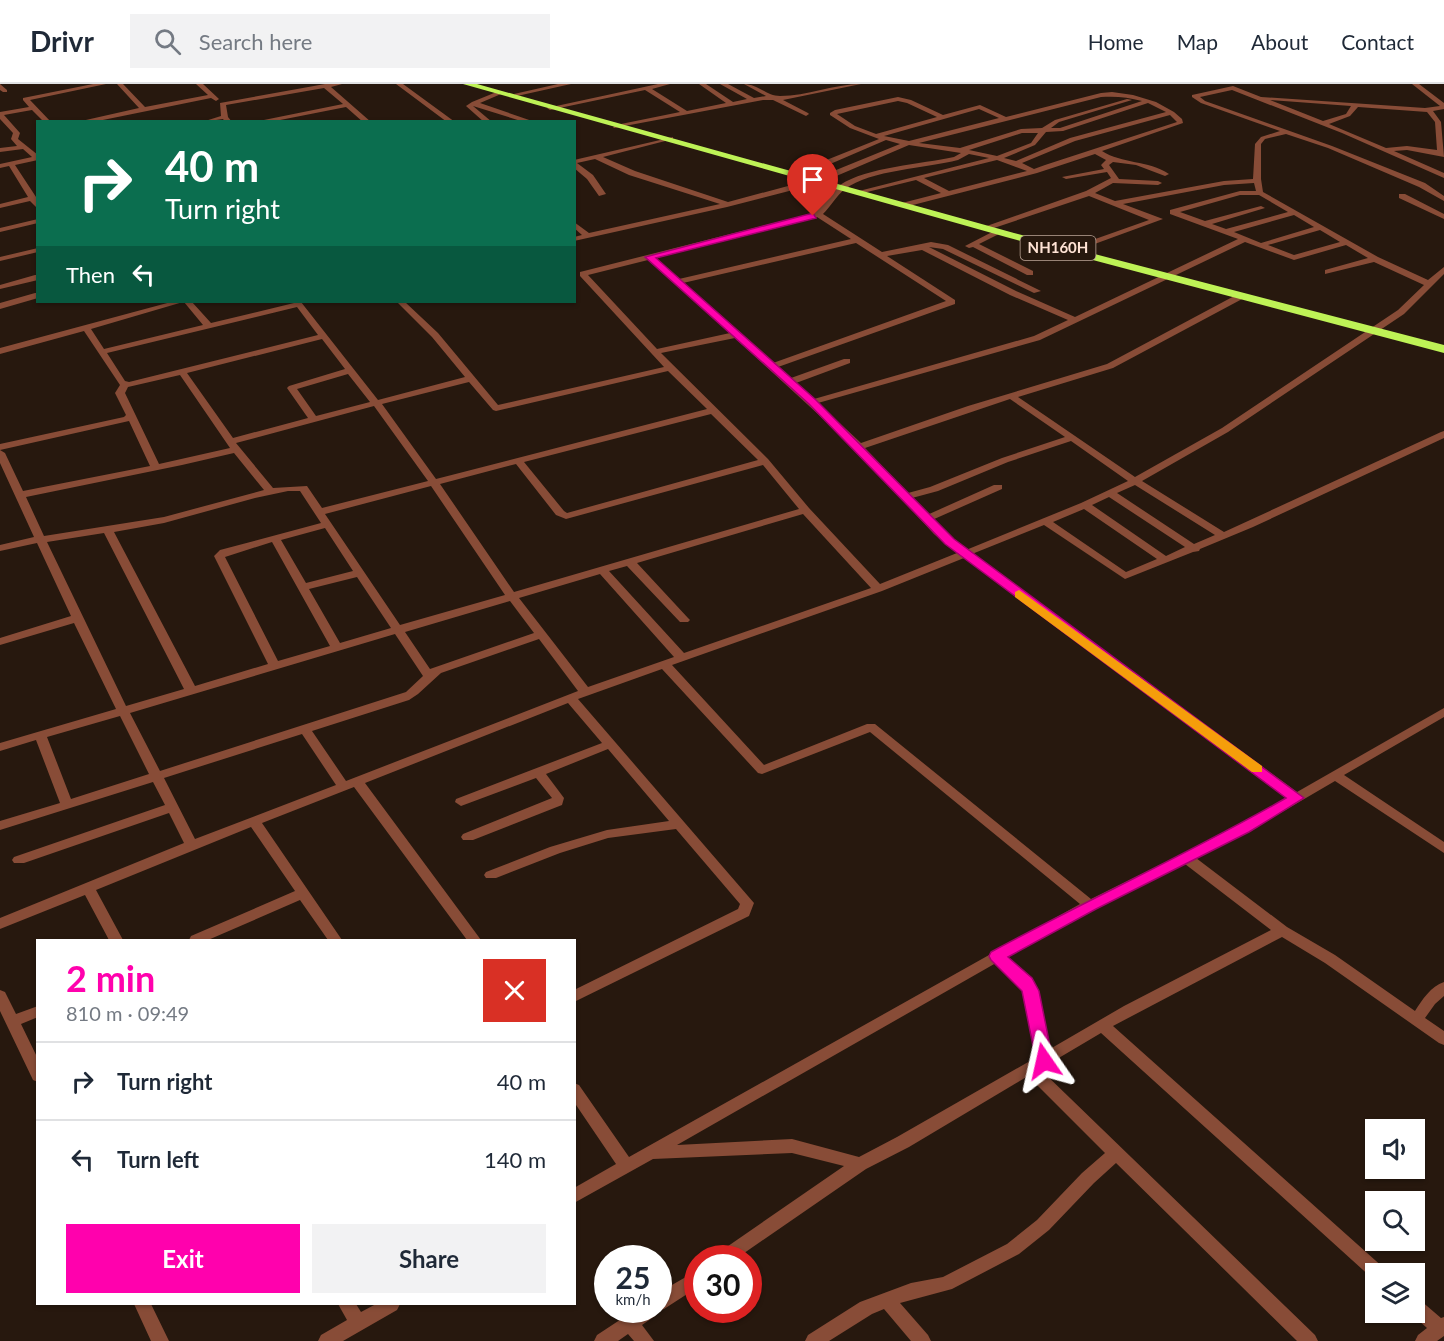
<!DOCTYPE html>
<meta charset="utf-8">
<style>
body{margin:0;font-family:Lato,sans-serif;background:#f2f2f3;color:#1f2937;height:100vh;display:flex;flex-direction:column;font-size:22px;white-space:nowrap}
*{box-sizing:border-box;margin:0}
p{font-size:20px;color:#747a83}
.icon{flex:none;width:33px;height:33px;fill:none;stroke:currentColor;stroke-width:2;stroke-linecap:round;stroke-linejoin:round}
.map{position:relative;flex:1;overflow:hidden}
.sheet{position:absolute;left:36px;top:855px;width:540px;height:366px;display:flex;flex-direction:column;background:#fff;border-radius:0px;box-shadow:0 2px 4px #0004}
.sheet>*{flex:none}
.guide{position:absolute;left:36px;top:36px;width:540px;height:183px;border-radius:0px;box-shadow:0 2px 4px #0004;background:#0b6e4f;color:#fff;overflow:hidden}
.controls{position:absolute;left:1365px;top:1035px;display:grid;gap:12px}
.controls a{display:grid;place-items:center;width:60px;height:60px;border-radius:0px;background:#fff;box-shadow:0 2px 4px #0004;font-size:30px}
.speed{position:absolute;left:594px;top:1161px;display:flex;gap:12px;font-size:30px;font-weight:700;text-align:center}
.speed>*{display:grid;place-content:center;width:78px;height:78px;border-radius:50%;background:#fff;box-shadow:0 2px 4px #0004;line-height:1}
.speed small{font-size:15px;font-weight:400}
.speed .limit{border:9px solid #d22;background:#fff;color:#111}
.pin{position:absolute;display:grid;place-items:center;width:51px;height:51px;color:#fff;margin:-62px -26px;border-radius:50% 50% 50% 0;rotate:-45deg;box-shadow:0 0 6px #0007}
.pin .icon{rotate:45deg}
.me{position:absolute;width:66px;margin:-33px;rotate:349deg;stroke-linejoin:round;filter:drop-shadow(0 0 4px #0008)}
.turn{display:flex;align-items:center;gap:21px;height:126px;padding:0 30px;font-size:27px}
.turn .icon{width:78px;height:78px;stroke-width:2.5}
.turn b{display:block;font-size:42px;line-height:51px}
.then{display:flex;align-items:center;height:57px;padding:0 30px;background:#0003;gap:12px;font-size:22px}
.round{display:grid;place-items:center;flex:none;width:63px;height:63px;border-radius:0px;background:#f2f2f3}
.overview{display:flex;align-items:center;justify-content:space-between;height:102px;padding:0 30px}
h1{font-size:36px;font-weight:700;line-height:45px;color:#ff01ad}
.action{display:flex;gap:12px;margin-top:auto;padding:12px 30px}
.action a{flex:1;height:69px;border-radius:0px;background:#ff01ad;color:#fff;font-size:24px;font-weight:700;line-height:69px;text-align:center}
.action a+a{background:#f2f2f3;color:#1f2937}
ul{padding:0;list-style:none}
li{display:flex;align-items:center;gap:18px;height:78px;padding:0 30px;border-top:2px solid #e0e1e3}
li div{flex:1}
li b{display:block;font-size:22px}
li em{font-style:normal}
header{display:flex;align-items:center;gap:36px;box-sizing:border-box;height:84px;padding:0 30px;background:#fff;border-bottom:2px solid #e0e1e3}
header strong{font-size:28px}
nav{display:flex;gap:33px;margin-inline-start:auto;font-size:21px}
.search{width:420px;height:54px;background:#f2f2f3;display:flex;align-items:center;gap:15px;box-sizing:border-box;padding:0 21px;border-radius:0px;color:#747a83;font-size:22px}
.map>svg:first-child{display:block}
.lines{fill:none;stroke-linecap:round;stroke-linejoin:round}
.minor{fill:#884c37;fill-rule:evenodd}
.trunk{fill:#bef256;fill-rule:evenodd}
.route{fill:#ff01ad;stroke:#a60170;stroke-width:1.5}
.slow{fill:#f59e0b}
.labels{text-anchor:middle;stroke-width:6;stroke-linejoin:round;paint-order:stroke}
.shield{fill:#27180e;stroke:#bea699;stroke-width:1.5}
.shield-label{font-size:15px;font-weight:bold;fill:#ffe3d5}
</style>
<header>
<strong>Drivr</strong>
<div class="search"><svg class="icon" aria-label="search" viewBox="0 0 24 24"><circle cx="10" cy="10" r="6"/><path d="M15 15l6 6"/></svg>Search here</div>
<nav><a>Home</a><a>Map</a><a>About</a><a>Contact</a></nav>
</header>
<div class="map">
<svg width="1444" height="1257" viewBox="0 0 1444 1257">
<rect width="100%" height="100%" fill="#27180e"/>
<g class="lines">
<path class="minor" d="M 0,0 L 7,6 L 7,8 L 3,8 L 0,6 Z
M 93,0 L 106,0 L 30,16 L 51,38 L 44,38 L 32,26 L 4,31 L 20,49 L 18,55 L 38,71 L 38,76 L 15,81 L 38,116 L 38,125 L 30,117 L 0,124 L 0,120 L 28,113 L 9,82 L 0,84 L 0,80 L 32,73 L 23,65 L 0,68 L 0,64 L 17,62 L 11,55 L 13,49 L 0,35 L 0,28 L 29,23 L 23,16 L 23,14 Z
M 117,0 L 123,0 L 145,23 L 208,11 L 196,0 L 203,0 L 219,15 L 216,17 L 211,14 L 93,38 L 77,38 L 139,24 Z
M 325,0 L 342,0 L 331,3 L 371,38 L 363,38 L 346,23 L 270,38 L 254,38 L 343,20 L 324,4 L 226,21 L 228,33 L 232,38 L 225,38 L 223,35 L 202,38 L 221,32 L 220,19 Z
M 396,0 L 403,0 L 455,38 L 447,38 Z
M 558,0 L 571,0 L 517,12 L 514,10 Z
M 658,0 L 670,0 L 652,5 L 687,27 L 726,19 L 699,0 L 706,0 L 733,18 L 747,15 L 720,0 L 728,0 L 754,14 L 766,12 L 744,0 C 757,0 767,12 780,12 C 807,12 834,0 861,0 L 783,16 L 808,29 L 809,30 L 806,32 L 773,16 L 763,16 L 614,44 L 613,43 L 616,41 L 680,28 L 645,6 L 550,26 L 547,24 Z
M 1412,0 L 1419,0 L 1444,19 L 1444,25 L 1433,27 L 1441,38 L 1444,73 L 1407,66 L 1394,67 L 1444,89 L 1444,94 L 1342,49 L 1232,6 L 1200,13 L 1205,17 L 1332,62 L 1425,99 L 1444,112 L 1444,117 L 1419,103 L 1328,64 L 1286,50 L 1265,55 L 1261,60 L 1261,95 L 1263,108 L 1378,173 L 1428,196 L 1444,183 L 1444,190 L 1404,230 L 1228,348 L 1142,397 L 1224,448 L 1441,348 L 1444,347 L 1444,354 L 1253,443 L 1200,465 L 1199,467 L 1193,468 L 1125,495 L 1044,441 L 972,470 L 1297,708 L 1444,624 L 1444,633 L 1344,691 L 1444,758 L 1444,769 L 1335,697 L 1248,748 L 1196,774 L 1287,843 L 1335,871 L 1415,927 C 1422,916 1431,902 1444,898 L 1444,912 L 1435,920 L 1425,934 L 1444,947 L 1444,961 L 1439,959 L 1325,879 L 1282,853 L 1113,942 L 1385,1185 L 1387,1190 L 1376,1190 L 1376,1196 L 1373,1195 L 1101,949 L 1052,978 L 1050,981 L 1040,985 L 1315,1251 L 1318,1257 L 1297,1257 L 1116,1079 L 1094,1099 L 1049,1146 L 1019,1170 L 952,1205 L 900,1219 L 928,1251 L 931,1257 L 911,1257 L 884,1225 L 872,1230 L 829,1257 L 805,1257 L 808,1251 L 860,1218 L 911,1199 L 943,1193 L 1007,1160 L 1037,1136 L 1082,1089 L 1105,1069 L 1028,992 L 909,1063 L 866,1085 L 737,1174 L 716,1174 L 718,1169 L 844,1082 L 792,1069 L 653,1075 L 574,1119 L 574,1104 L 616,1080 L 574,1018 L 574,999 L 579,1001 L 629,1073 L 1080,820 L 870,648 L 762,690 L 758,689 L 662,585 L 578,615 L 754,819 L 749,832 L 574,918 L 574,906 L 738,825 L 740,820 L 676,745 L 608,754 L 560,769 L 496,794 L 486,794 L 484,791 L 486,788 L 550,763 L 607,746 L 669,737 L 608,665 L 546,690 L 564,714 L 562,721 L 473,756 L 463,756 L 461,753 L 463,750 L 552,714 L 536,694 L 461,722 L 455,718 L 456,715 L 602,659 L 568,619 L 365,699 L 481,856 L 467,856 L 354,703 L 262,739 L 342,856 L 328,856 L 300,816 L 208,856 L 189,856 L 191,852 L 295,807 L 251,743 L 96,806 L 123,856 L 109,856 L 85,811 L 0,845 L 0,834 L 184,759 L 169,729 L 24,779 L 14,779 L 12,776 L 14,773 L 165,721 L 153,698 L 0,746 L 0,737 L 60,719 L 36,656 L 0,667 L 0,659 L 116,625 L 74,539 L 0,561 L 0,554 L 71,532 L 37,459 L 0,467 L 0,461 L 34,453 L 0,379 L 0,366 L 5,369 L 23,407 L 150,382 L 129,337 L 0,366 L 0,360 L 124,333 L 126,331 L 115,309 L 120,301 L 84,247 L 0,270 L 0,264 L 171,218 L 183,218 L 91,245 L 104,265 L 203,241 L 184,218 L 192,218 L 211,239 L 294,219 L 293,218 L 301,218 L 378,316 L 465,293 L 432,253 L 397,218 L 405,218 L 438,249 L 498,321 L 664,283 L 580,192 L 580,188 L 810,130 C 824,124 829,110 840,101 C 867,83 922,80 954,73 L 961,69 L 909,61 L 820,99 L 727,123 L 574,157 L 574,153 L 582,151 L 574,144 L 574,138 L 589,149 L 720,120 L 629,91 L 595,75 L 577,79 L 593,91 L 606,110 L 599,112 L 587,95 L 574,84 L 574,76 L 673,53 L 673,55 L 603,73 L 635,87 L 728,118 L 814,95 L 900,60 L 886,56 L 800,93 L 794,93 L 794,89 L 879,55 L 850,44 L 830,31 L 830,29 L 835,26 L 898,13 L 911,16 L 943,31 L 980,21 L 1006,33 L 1101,9 L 1112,8 L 1133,11 L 1156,18 L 1174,28 L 1182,35 L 1183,39 L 1102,67 C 1122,80 1148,76 1169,90 L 1165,92 L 1136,81 L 1113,78 L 1109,81 L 1119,95 L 1158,97 L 1162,99 L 1158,101 L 1113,99 L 1095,109 L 1115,117 L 1224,97 L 1253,95 L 1255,60 L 1261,53 L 1280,47 L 1201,19 L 1192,13 L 1192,11 L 1233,2 L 1261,13 L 1425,24 L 1440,22 ZM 1101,13 C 1115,12 1128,13 1142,17 L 1060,44 L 1051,44 L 1059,38 L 1132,16 L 1127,15 L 1055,36 L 1042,44 L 1021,45 L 960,64 L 919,59 ZM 1270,16 L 1351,22 L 1346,30 L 1323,37 ZM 898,17 L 907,19 L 937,33 L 876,50 L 855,42 L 837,30 ZM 1148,19 L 1166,28 L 1070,54 L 1016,77 L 1004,74 L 1035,61 L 1046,48 L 1063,47 ZM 1358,23 L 1427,28 L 1435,38 L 1437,66 L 1407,62 L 1386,64 L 1329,40 L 1350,32 ZM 979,25 L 999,34 L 909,57 L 884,52 ZM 1170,31 L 1177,38 L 1045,81 L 1034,85 L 1022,79 L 1075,57 ZM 1022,49 L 1038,49 L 1031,59 L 997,72 L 969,66 ZM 969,70 L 989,74 L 855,108 L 859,110 L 916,96 L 941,109 L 902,119 L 901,121 L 905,123 L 1037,89 L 1095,70 L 1106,76 L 1101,81 L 1104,85 L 1062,93 L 1066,95 L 1107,88 L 1111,94 L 1086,107 L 981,144 L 988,146 L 1089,112 L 1149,136 L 1067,165 L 1066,167 L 1070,169 L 1163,135 L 1123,120 L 1224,101 L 1254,99 L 1256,107 L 1240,107 L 1170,126 L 1170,130 L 1238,155 L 1075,233 L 1016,207 L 929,163 L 943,165 L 1034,209 L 1041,207 L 948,161 L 931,158 L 882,168 L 823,130 C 831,122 836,112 845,105 C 870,86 927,84 958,76 ZM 997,76 L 1027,87 L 949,107 L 924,94 ZM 1240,111 L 1259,111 L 1288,128 L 1226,145 L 1212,140 L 1265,124 L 1261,122 L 1205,137 L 1180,128 ZM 1294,131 L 1314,143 L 1261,159 L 1234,148 ZM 817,133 L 851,155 L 679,195 L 655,174 ZM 1320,146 L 1340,158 L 1294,171 L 1268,161 ZM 1245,158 L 1294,176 L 1346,161 L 1368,174 L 1325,186 L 1325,190 L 1374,178 L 1424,201 L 1398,226 L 1222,344 L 1135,393 L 1018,313 L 1113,284 L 1244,214 L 1244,210 L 1238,210 L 1107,280 L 968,322 L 861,359 L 818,319 L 1040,256 ZM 856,159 L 946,217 L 773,279 L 683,199 ZM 922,166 L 1010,211 L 1068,236 L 1034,252 L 814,315 L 796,299 L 850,279 L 850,275 L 844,275 L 791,294 L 778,283 L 955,220 L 955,216 L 887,172 ZM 648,176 L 730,249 L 657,265 L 588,191 ZM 297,223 L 318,251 L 129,298 L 125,297 L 107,269 ZM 735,254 L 856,365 L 934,450 L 957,469 L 880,500 L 809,424 L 768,375 L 661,269 ZM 322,255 L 345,285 L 289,302 L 287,304 L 308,334 L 233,354 L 187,289 ZM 668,287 L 707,325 L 436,395 L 382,320 L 469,298 L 493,326 L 496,327 ZM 348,290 L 370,318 L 316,332 L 297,305 ZM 180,291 L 230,364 L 159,380 L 125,309 L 128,303 ZM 1010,315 L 1065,353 L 1002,374 L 930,403 L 908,409 L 865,364 ZM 374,322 L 428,397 L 322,424 L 307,402 L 273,404 L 236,359 ZM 711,330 L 758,376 L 567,429 L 564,427 L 524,378 ZM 1071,357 L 1128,397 L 1081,419 L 966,466 L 932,436 L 1002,405 L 1002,401 L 994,401 L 927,431 L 912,414 L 938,407 L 1008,378 ZM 234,369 L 264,406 L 164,433 L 44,452 L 26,413 L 182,381 ZM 516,380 L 556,431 L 566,435 L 763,381 L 799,425 L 514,508 L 440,400 ZM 1135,401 L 1215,451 L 1194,460 L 1117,409 ZM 431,402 L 505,511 L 400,541 L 325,430 ZM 288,407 L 300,407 L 321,439 L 220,466 L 214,472 L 268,580 L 195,602 L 114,448 L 164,439 L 255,414 ZM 1109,413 L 1185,463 L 1166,472 L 1092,421 ZM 1084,425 L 1157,475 L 1126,488 L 1053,438 ZM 803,430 L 871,504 L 684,569 L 609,487 L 627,482 L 680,538 L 688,538 L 690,536 L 688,534 L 637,479 ZM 325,444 L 353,487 L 306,499 L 281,456 ZM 104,449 L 184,605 L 126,622 L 47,458 ZM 272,458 L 330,562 L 278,577 L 225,473 ZM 964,474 L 1288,713 L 1238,742 L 1091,815 L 875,640 L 867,640 L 764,681 L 672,581 L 882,507 ZM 600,490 L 674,573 L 588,603 L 519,514 ZM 357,493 L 391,544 L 340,559 L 309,505 ZM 510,517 L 534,549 L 430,585 L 405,548 ZM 395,550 L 423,592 L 406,608 L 160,687 L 130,629 ZM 539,555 L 578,607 L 346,697 L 312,647 L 409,616 L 418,610 L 441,589 ZM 120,632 L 149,690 L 71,715 L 47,653 ZM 302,650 L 336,701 L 195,755 L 164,694 ZM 1185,780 L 1271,846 L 1124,922 L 1050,965 L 1037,907 L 1031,895 L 1007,873 L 1095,824 ZM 996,879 L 1021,903 L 1023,907 L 1037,973 L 897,1053 L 859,1073 L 792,1055 L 677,1061 Z
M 499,7 L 502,9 L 501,10 L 480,19 L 535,38 L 524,38 L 473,22 L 492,38 L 484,38 L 466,22 L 472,18 Z
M 1399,110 L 1405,110 L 1444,130 L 1444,135 L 1399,114 Z
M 38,135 L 38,139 L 0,148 L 0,144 Z
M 996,146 L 1003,148 L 979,160 L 1033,187 L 1033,191 L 1027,191 L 973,163 L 969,164 L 965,162 Z
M 38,164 L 38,168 L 0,177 L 0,173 Z
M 35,191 L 38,191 L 38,196 L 0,205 L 0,201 Z
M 35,209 L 38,209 L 38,214 L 0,225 L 0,219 Z
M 0,906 L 5,908 L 16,930 L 38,922 L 38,933 L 21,940 L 38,975 L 38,998 L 33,996 L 0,927 Z
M 698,1186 L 698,1203 L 664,1225 L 657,1227 L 655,1232 L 642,1241 L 654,1257 L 634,1257 L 628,1250 L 618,1257 L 594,1257 L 597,1251 L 635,1226 L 658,1226 L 658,1209 Z
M 1414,1214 L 1420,1216 L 1441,1234 L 1444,1233 L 1444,1252 L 1437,1257 L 1415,1257 L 1418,1251 L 1427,1244 L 1409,1228 L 1414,1228 Z
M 134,1220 L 151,1220 L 169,1257 L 151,1257 Z
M 338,1220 L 356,1220 L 361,1228 L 376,1220 L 400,1220 L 397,1226 L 343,1257 L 318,1257 L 321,1251 L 347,1236 Z"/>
<path class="trunk" d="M 463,0 L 477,0 L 1014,149 L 1444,261 L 1444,269 L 1006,153 Z"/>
</g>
<path class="route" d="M 813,129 L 816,134 L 656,174 L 816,316 L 954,455 L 1304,714 L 1249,748 L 1096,825 L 1008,873 L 1032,894 L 1039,907 L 1053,977 L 1051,982 L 1038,982 L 1036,977 L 1022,907 L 991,876 L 989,872 L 991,868 C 1089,815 1190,769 1286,714 L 945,460 L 809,320 L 645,173 Z"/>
<path class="slow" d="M 1019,506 L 1262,682 L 1262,688 L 1252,688 L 1015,513 L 1015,508 Z"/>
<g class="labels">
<rect class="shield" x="1020.5" y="152" width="75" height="24" rx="4.5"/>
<g class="shield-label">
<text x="1058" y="169">NH160H</text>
</g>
</g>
</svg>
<div class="controls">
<a><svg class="icon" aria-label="sound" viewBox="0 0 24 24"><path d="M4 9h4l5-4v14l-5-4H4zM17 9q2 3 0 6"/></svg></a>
<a><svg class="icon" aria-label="search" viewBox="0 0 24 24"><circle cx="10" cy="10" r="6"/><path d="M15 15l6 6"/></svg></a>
<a><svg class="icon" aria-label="layers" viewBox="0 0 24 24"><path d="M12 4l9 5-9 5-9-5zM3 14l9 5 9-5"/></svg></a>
</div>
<div class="speed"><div>25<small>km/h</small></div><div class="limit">30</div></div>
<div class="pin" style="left:813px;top:132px;background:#d93025"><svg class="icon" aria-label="arrive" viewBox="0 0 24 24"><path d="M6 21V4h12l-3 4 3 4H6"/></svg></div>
<svg class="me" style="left:1044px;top:977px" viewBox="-20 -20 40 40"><path d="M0-17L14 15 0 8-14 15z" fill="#ff01ad" stroke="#fff" stroke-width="4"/></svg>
<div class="guide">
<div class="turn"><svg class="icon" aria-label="right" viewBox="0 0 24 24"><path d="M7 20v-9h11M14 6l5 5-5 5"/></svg><div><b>40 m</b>Turn right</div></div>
<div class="then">Then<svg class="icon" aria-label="left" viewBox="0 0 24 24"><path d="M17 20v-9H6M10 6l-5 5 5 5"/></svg></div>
</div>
<section class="sheet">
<div class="overview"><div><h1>2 min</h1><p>810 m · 09:49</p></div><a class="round" style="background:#d93025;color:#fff"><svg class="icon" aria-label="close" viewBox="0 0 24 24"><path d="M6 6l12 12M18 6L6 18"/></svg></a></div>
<ul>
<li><svg class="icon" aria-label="right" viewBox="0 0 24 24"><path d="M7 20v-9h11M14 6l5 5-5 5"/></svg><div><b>Turn right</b></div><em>40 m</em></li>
<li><svg class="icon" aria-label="left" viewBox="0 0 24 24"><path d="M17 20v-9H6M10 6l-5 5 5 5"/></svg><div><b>Turn left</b></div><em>140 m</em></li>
</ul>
<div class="action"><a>Exit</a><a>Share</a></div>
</section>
</div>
